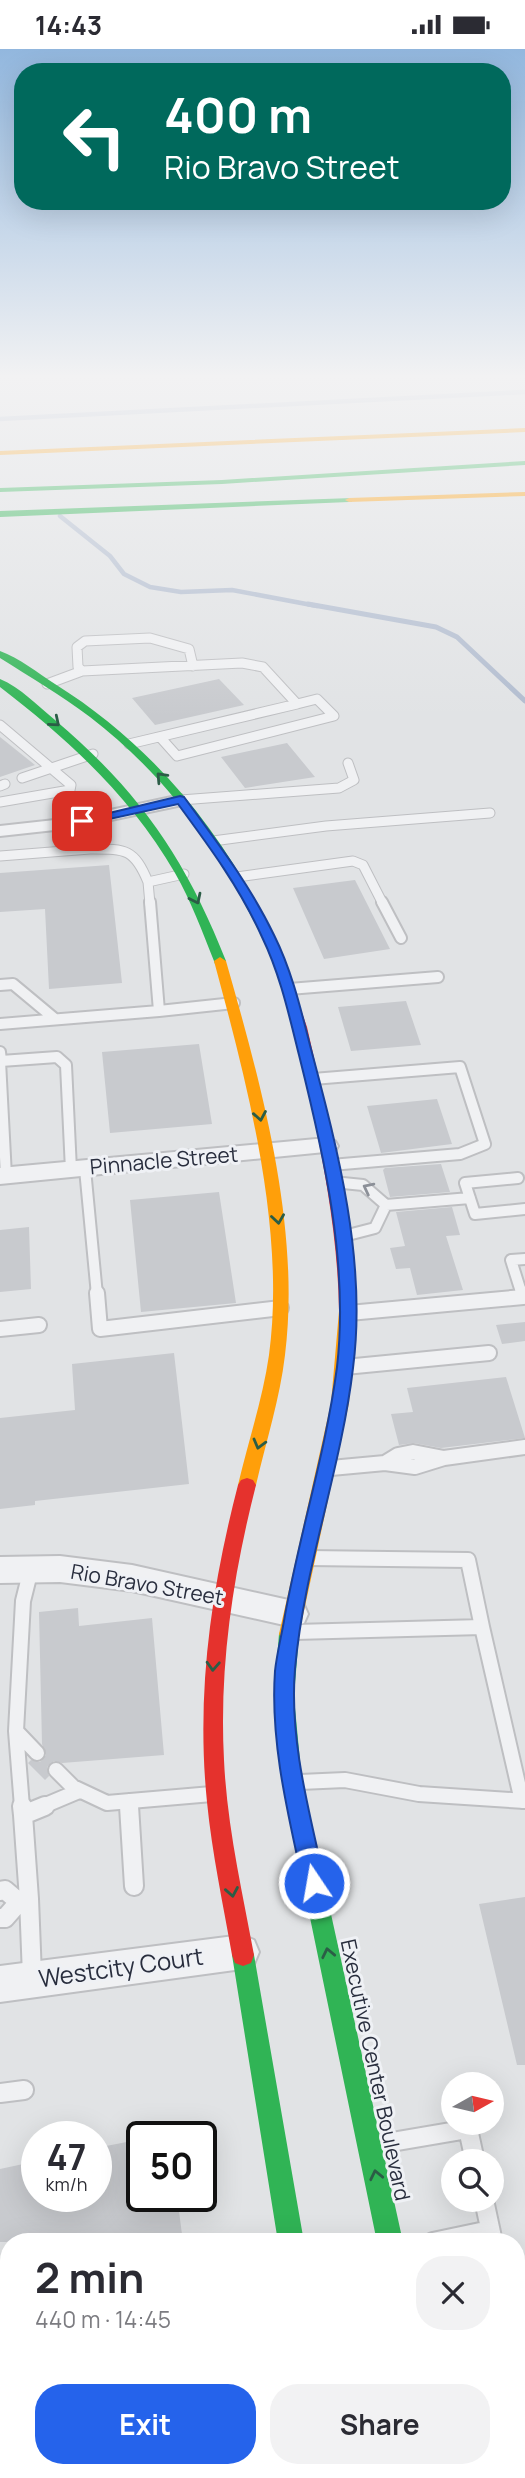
<!DOCTYPE html>
<meta charset="utf-8">
<style>
body{margin:0;font-family:Manrope,sans-serif;background:#f2f2f3;color:#2b2b33;height:100vh;display:flex;flex-direction:column;font-size:26px;white-space:nowrap}
*{box-sizing:border-box;margin:0}
p{font-size:23px;color:#7c7c81}
.icon{flex:none;width:38px;height:38px;fill:none;stroke:currentColor;stroke-width:2;stroke-linecap:round;stroke-linejoin:round}
.map{position:relative;flex:1;overflow:hidden}
.sheet{position:absolute;left:0px;top:2184px;width:525px;height:245px;display:flex;flex-direction:column;background:#fff;border-radius:28px 28px 0 0;box-shadow:0 7px 28px #0002}
.sheet>*{flex:none}
.guide{position:absolute;left:14px;top:14px;width:497px;height:147px;border-radius:28px;box-shadow:0 7px 28px #0002;background:#00695c;color:#fff;overflow:hidden}
.needle{width:46px;rotate:82deg}
.tools{position:absolute;left:441px;top:2023px;display:grid;gap:14px}
.tools a{display:grid;place-items:center;width:63px;height:63px;border-radius:50%;background:#fff;box-shadow:0 7px 28px #0002;font-size:35px}
.speed{position:absolute;left:21px;top:2072px;display:flex;gap:14px;font-size:35px;font-weight:700;text-align:center}
.speed>*{display:grid;place-content:center;width:91px;height:91px;border-radius:50%;background:#fff;box-shadow:0 7px 28px #0002;line-height:1}
.speed small{font-size:18px;font-weight:400}
.speed .limit{border:4px solid #111;border-radius:10px;background:#fff;color:#111}
.pin{position:absolute;display:grid;place-items:center;width:60px;height:60px;color:#fff;margin:-30px;border-radius:14px;box-shadow:0 4px 10px #0006}
.me{position:absolute;width:77px;margin:-38px;rotate:348deg;stroke-linejoin:round;filter:drop-shadow(0 0 5px #0008)}
.turn{display:flex;align-items:center;gap:24px;height:147px;padding:0 35px;font-size:32px}
.turn .icon{width:91px;height:91px;stroke-width:2.5}
.turn b{display:block;font-size:49px;line-height:60px}
.round{display:grid;place-items:center;flex:none;width:74px;height:74px;border-radius:28px;background:#f2f2f3}
.overview{display:flex;align-items:center;justify-content:space-between;height:119px;padding:0 35px}
h1{font-size:42px;font-weight:700;line-height:52px}
.action{display:flex;gap:14px;margin-top:auto;padding:14px 35px}
.action a{flex:1;height:80px;border-radius:28px;background:#2563eb;color:#fff;font-size:28px;font-weight:700;line-height:80px;text-align:center}
.action a+a{background:#f2f2f3;color:#2b2b33}
.status{display:flex;justify-content:space-between;align-items:center;height:49px;padding:0 35px;background:#fff;direction:ltr}
.status svg{height:19px;fill:currentColor}
.map>svg:first-child{display:block}
.lines{fill:none;stroke-linecap:round;stroke-linejoin:round}
.stream-far1{stroke:#b1bccf;stroke-width:4.5}
.stream{stroke:#b1bccf;stroke-width:5}
.building{fill:#c8cace}
.lane-far3-casing{stroke:#bebfc2;stroke-width:11}
.lane-far2-casing{stroke:#bebfc2;stroke-width:14}
.lane-far1-casing{stroke:#bebfc2;stroke-width:18}
.lane-casing{stroke:#bebfc2;stroke-width:22}
.street-casing{stroke:#bebfc2;stroke-width:4}
.lane-far3{stroke:#f0f1f3;stroke-width:9}
.lane-far2{stroke:#f0f1f3;stroke-width:10}
.lane-far1{stroke:#f0f1f3;stroke-width:14}
.lane{stroke:#f0f1f3;stroke-width:18}
.street{fill:#f0f1f3;fill-rule:evenodd}
.fast{fill:#30b455;fill-rule:evenodd}
.slow{fill:#ff9f0a;fill-rule:evenodd}
.jam{fill:#e5322d;fill-rule:evenodd}
.oneway{stroke:#2b5d46}
.oneway2{stroke:#8c9098}
.route{fill:#2563eb;stroke:#184099;stroke-width:2}
.labels{text-anchor:middle;stroke-width:6;stroke-linejoin:round;paint-order:stroke}
.street-label{font-size:21px;fill:#292e3e;stroke:#eff1f5}
.near-street-label{font-size:24px;fill:#292e3e;stroke:#eff1f5}
</style>
<div class="status"><b>14:43</b><svg viewBox="0 0 49 12"><path d="M0 12V9h3v3zM5 12V6h3v6zM10 12V3h3v9zM15 12V0h3v12zM26 1h20v11H26zM47 4h2v5h-2z"/></svg></div>
<div class="map">
<svg width="525" height="2429" viewBox="0 0 525 2429">
<rect width="100%" height="100%" fill="#e1e3e5"/>
<g class="lines">
<path class="stream-far1" d="M 0,370 L 525,343
M 60,467 L 110,507 L 124,525 L 150,538 L 181,543 L 232,541 L 317,557"/>
<path class="stream" d="M 308,555 L 436,578 L 457,588 L 525,652"/>
</g>
<path class="building" d="M 219,630 L 244,656 L 155,676 L 132,649 Z
M 0,688 L 35,716 L 0,728 Z
M 287,694 L 315,728 L 245,739 L 221,708 Z
M 109,816 L 122,934 L 49,940 L 45,860 L 0,863 L 0,824 Z
M 355,831 L 390,900 L 324,910 L 293,839 Z
M 406,952 L 421,996 L 351,1002 L 338,958 Z
M 199,995 L 212,1075 L 110,1084 L 102,1003 Z
M 437,1050 L 452,1095 L 381,1104 L 367,1057 Z
M 441,1115 L 450,1143 L 390,1148 L 383,1121 L 385,1119 Z
M 219,1143 L 236,1254 L 141,1263 L 130,1151 Z
M 452,1158 L 460,1186 L 446,1187 L 463,1241 L 417,1246 L 410,1219 L 396,1220 L 390,1199 L 405,1197 L 396,1163 Z
M 29,1178 L 31,1240 L 0,1243 L 0,1181 Z
M 525,1273 L 525,1292 L 502,1295 L 496,1276 Z
M 174,1304 L 189,1435 L 35,1452 L 35,1456 L 0,1460 L 0,1369 L 75,1361 L 72,1315 Z
M 506,1328 L 525,1389 L 441,1399 L 414,1394 L 399,1396 L 391,1365 L 413,1363 L 407,1339 Z
M 78,1559 L 79,1577 L 152,1569 L 164,1706 L 62,1714 L 54,1712 L 47,1718 L 49,1727 L 45,1731 L 28,1714 L 31,1711 L 40,1713 L 46,1706 L 42,1695 L 39,1563 Z
M 525,1848 L 525,2016 L 517,2016 L 479,1855 Z
M 142,2090 L 142,2147 L 177,2147 L 183,2193 L 0,2193 L 0,2120 L 37,2112 L 37,2147 L 96,2147 L 96,2099 Z"/>
<g class="lines">
<defs>
<path id="lane-far3" d="M 82,622 L 78,618 L 77,598 L 85,592 L 150,589 L 189,600 L 193,617
M 47,635 L 82,622 L 242,614 L 263,618 L 297,655 L 129,695
M 0,676 L 71,736 L 70,741 L 0,753
M 160,688 L 177,707 L 334,667 L 317,650 L 297,655
M 22,729 L 93,705
M 0,737 L 5,735
M 181,751 L 339,739 L 354,731 L 348,714
M 213,792 L 326,777 L 490,764
M 90,800 C 125,800 134,799 148,833 L 184,825
M 0,807 L 90,800 L 82,772
M 237,828 L 353,812 L 363,816 L 383,855
M 148,833 L 150,855"/>
<path id="lane-far2" d="M 150,853 L 159,962 L 234,954
M 382,853 L 401,889
M 0,936 L 13,935 L 55,970
M 289,940 L 438,928
M 0,975 L 159,962
M 0,1003 L 1,1012 L 57,1008 L 66,1016 L 71,1121
M 0,1012 L 6,1127
M 313,1030 L 460,1018 L 485,1095 L 460,1105 L 331,1116
M 85,1120 L 97,1246
M 518,1129 L 465,1134 L 475,1165 L 525,1160
M 333,1133 L 363,1136 L 386,1156 L 375,1179 L 344,1187
M 386,1156 L 470,1149
M 522,1246 L 511,1211 L 525,1210"/>
<path id="lane-far1" d="M 97,1244 L 100,1280 L 281,1259
M 349,1264 L 523,1248 L 522,1244
M 0,1280 L 39,1276
M 345,1318 L 489,1304
M 413,1403 L 444,1409 L 415,1418 L 385,1414 L 398,1406 Z
M 444,1409 L 525,1398
M 331,1419 L 385,1414
M 31,1520 L 23,1552 L 16,1682 L 37,1704
M 482,1578 L 522,1752
M 295,1583 L 482,1578 L 468,1511 L 308,1509
M 16,1682 L 22,1758
M 56,1721 L 73,1738 L 107,1754 L 212,1745
M 300,1733 L 345,1731 L 419,1745 L 525,1752
M 129,1752 L 129,1758
M 41,1758 L 79,1742"/>
<path id="lane" d="M 22,1757 L 23,1766 L 45,1757
M 129,1757 L 134,1837
M 0,1842 L 5,1841 L 19,1853
M 29,1850 L 32,1927
M 0,1869 L 5,1869 L 19,1853 L 29,1850 L 23,1766
M 0,2044 L 24,2041
M 380,2095 L 468,2080 L 475,2112
M 484,2151 L 493,2193
M 433,2193 L 490,2181
M 516,2226 L 525,2224
M 516,2288 L 525,2303"/>
<path id="street" d="M 181,746 L 190,751 L 187,755 L 73,779 L 0,787 L 0,777 L 73,769 Z
M 327,1089 L 335,1092 L 338,1097 L 335,1102 L 0,1135 L 0,1119 Z
M 60,1507 L 132,1516 L 293,1552 L 304,1556 L 308,1565 L 304,1574 L 293,1578 L 132,1542 L 60,1533 L 0,1534 L 0,1508 Z
M 242,1886 L 254,1891 L 259,1903 L 254,1915 L 242,1920 L 0,1953 L 0,1917 Z"/>
</defs>
<use href="#lane-far3" class="lane-far3-casing"/>
<use href="#lane-far2" class="lane-far2-casing"/>
<use href="#lane-far1" class="lane-far1-casing"/>
<use href="#lane" class="lane-casing"/>
<use href="#street" class="street-casing"/>
<use href="#lane-far3" class="lane-far3"/>
<use href="#lane-far2" class="lane-far2"/>
<use href="#lane-far1" class="lane-far1"/>
<use href="#lane" class="lane"/>
<use href="#street" class="street"/>
<path class="fast" d="M 525,412 L 525,416 L 222,435 L 0,443 L 0,439 L 222,431 Z
M 352,449 L 352,453 L 349,453 L 0,468 L 0,462 Z
M 0,602 C 19,609 38,624 55,635 C 159,700 231,793 281,904 L 280,907 L 275,908 L 269,904 C 227,811 171,730 90,668 C 61,646 30,628 0,609 Z
M 0,630 C 20,638 39,658 55,671 C 139,742 186,810 226,912 L 225,915 L 215,915 L 214,912 C 202,882 191,852 175,824 C 131,748 69,691 0,638 Z
M 289,1576 L 296,1579 L 299,1585 L 294,1648 L 302,1733 L 403,2193 L 377,2193 L 282,1733 L 274,1648 L 279,1585 L 282,1579 Z
M 243,1895 L 251,1898 L 254,1906 L 304,2193 L 278,2193 L 232,1906 L 235,1898 Z
M 425,2420 L 453,2420 L 455,2429 L 427,2429 Z"/>
<path class="slow" d="M 525,379 L 525,383 L 0,406 L 0,402 Z
M 525,443 L 525,447 L 349,453 L 345,451 L 349,449 Z
M 220,908 L 226,912 C 261,1035 301,1177 285,1306 C 280,1349 266,1393 256,1436 L 253,1441 L 247,1443 L 241,1441 L 238,1436 C 248,1393 263,1349 269,1306 C 286,1180 247,1034 214,912 Z
M 347,1256 L 353,1258 L 355,1262 L 349,1354 L 299,1585 L 296,1591 L 289,1594 L 282,1591 L 279,1585 L 331,1354 L 339,1262 L 341,1258 Z
M 318,2420 L 346,2420 L 348,2429 L 320,2429 Z"/>
<path class="jam" d="M 275,900 L 281,904 L 307,978 L 342,1131 L 353,1210 L 355,1262 L 353,1266 L 341,1266 L 339,1262 C 338,1193 326,1127 312,1059 C 301,1007 289,954 269,904 Z
M 247,1429 L 253,1431 L 256,1436 C 233,1526 219,1617 224,1711 C 227,1777 242,1841 254,1906 L 251,1914 L 243,1917 L 235,1914 L 232,1906 C 223,1855 212,1804 207,1753 C 196,1645 211,1540 238,1436 L 241,1431 Z"/>
</g>
<defs><path id="oneway-chevron" d="M-2-3.5L2.5 0L-2 3.5" fill="none" stroke-width="1.6" stroke-linecap="round" stroke-linejoin="round" transform="scale(1.75)"/></defs>
<g class="oneway">
<use href="#oneway-chevron" transform="translate(55 673) rotate(40)"/>
<use href="#oneway-chevron" transform="translate(161 728) rotate(-133)"/>
<use href="#oneway-chevron" transform="translate(196 850) rotate(64)"/>
<use href="#oneway-chevron" transform="translate(260 1067) rotate(80)"/>
<use href="#oneway-chevron" transform="translate(278 1170) rotate(82)"/>
<use href="#oneway-chevron" transform="translate(259 1395) rotate(105)"/>
<use href="#oneway-chevron" transform="translate(213 1617) rotate(93)"/>
<use href="#oneway-chevron" transform="translate(232 1843) rotate(80)"/>
<use href="#oneway-chevron" transform="translate(328 1904) rotate(-102)"/>
<use href="#oneway-chevron" transform="translate(376 2126) rotate(-102)"/>
</g>
<use class="oneway2" href="#oneway-chevron" transform="translate(368 1139) rotate(-153)"/>
<linearGradient id="sky" x2="0" y2="1"><stop stop-color="#92b7de"/><stop offset="0.49" stop-color="#f2f2f3"/><stop offset="1" stop-color="#f2f2f3" stop-opacity="0"/></linearGradient>
<rect width="525" height="668" fill="url(#sky)"/>
<path class="route" d="M 180,747 L 184,748 C 217,793 250,836 274,886 C 292,922 301,961 311,1000 C 338,1101 367,1213 353,1319 C 341,1421 304,1518 295,1620 C 289,1692 310,1765 325,1834 L 321,1842 L 314,1845 L 306,1842 L 303,1834 C 288,1765 270,1693 275,1622 C 277,1603 282,1585 285,1566 C 300,1483 326,1402 337,1318 C 349,1215 324,1106 299,1006 C 289,966 280,925 262,888 C 240,839 209,797 178,755 L 82,776 L 76,772 Z"/>
<g class="labels">
<g class="street-label">
<text transform="translate(164 1112) rotate(-5)" y="7">Pinnacle Street</text>
<text transform="translate(147 1536) rotate(10)" y="7">Rio Bravo Street</text>
<text transform="translate(375 2021) rotate(78)" y="7">Executive Center Boulevard</text>
</g>
<g class="near-street-label">
<text transform="translate(121 1919) rotate(-8)" y="8">Westcity Court</text>
</g>
</g>
</svg>
<div class="tools">
<a><svg class="needle" viewBox="-14 -14 28 28"><path d="M0-13l5 13h-10z" fill="#e53935"/><path d="M0 13l5-13h-10z" fill="#7c7c81"/></svg></a>
<a><svg class="icon" aria-label="search" viewBox="0 0 24 24"><circle cx="10" cy="10" r="6"/><path d="M15 15l6 6"/></svg></a>
</div>
<div class="speed"><div>47<small>km/h</small></div><div class="limit">50</div></div>
<div class="pin" style="left:82px;top:772px;background:#d93025"><svg class="icon" aria-label="arrive" viewBox="0 0 24 24"><path d="M6 21V4h12l-3 4 3 4H6"/></svg></div>
<svg class="me" style="left:314px;top:1834px" viewBox="-20 -20 40 40"><circle r="17" fill="#2563eb" stroke="#fff" stroke-width="3"/><path d="M0-11L8 9 0 5-8 9z" fill="#fff"/></svg>
<div class="guide">
<div class="turn"><svg class="icon" aria-label="left" viewBox="0 0 24 24"><path d="M17 20v-9H6M10 6l-5 5 5 5"/></svg><div><b>400 m</b>Rio Bravo Street</div></div>
</div>
<section class="sheet">
<div class="overview"><div><h1>2 min</h1><p>440 m · 14:45</p></div><a class="round"><svg class="icon" aria-label="close" viewBox="0 0 24 24"><path d="M6 6l12 12M18 6L6 18"/></svg></a></div>
<div class="action"><a>Exit</a><a>Share</a></div>
</section>
</div>
